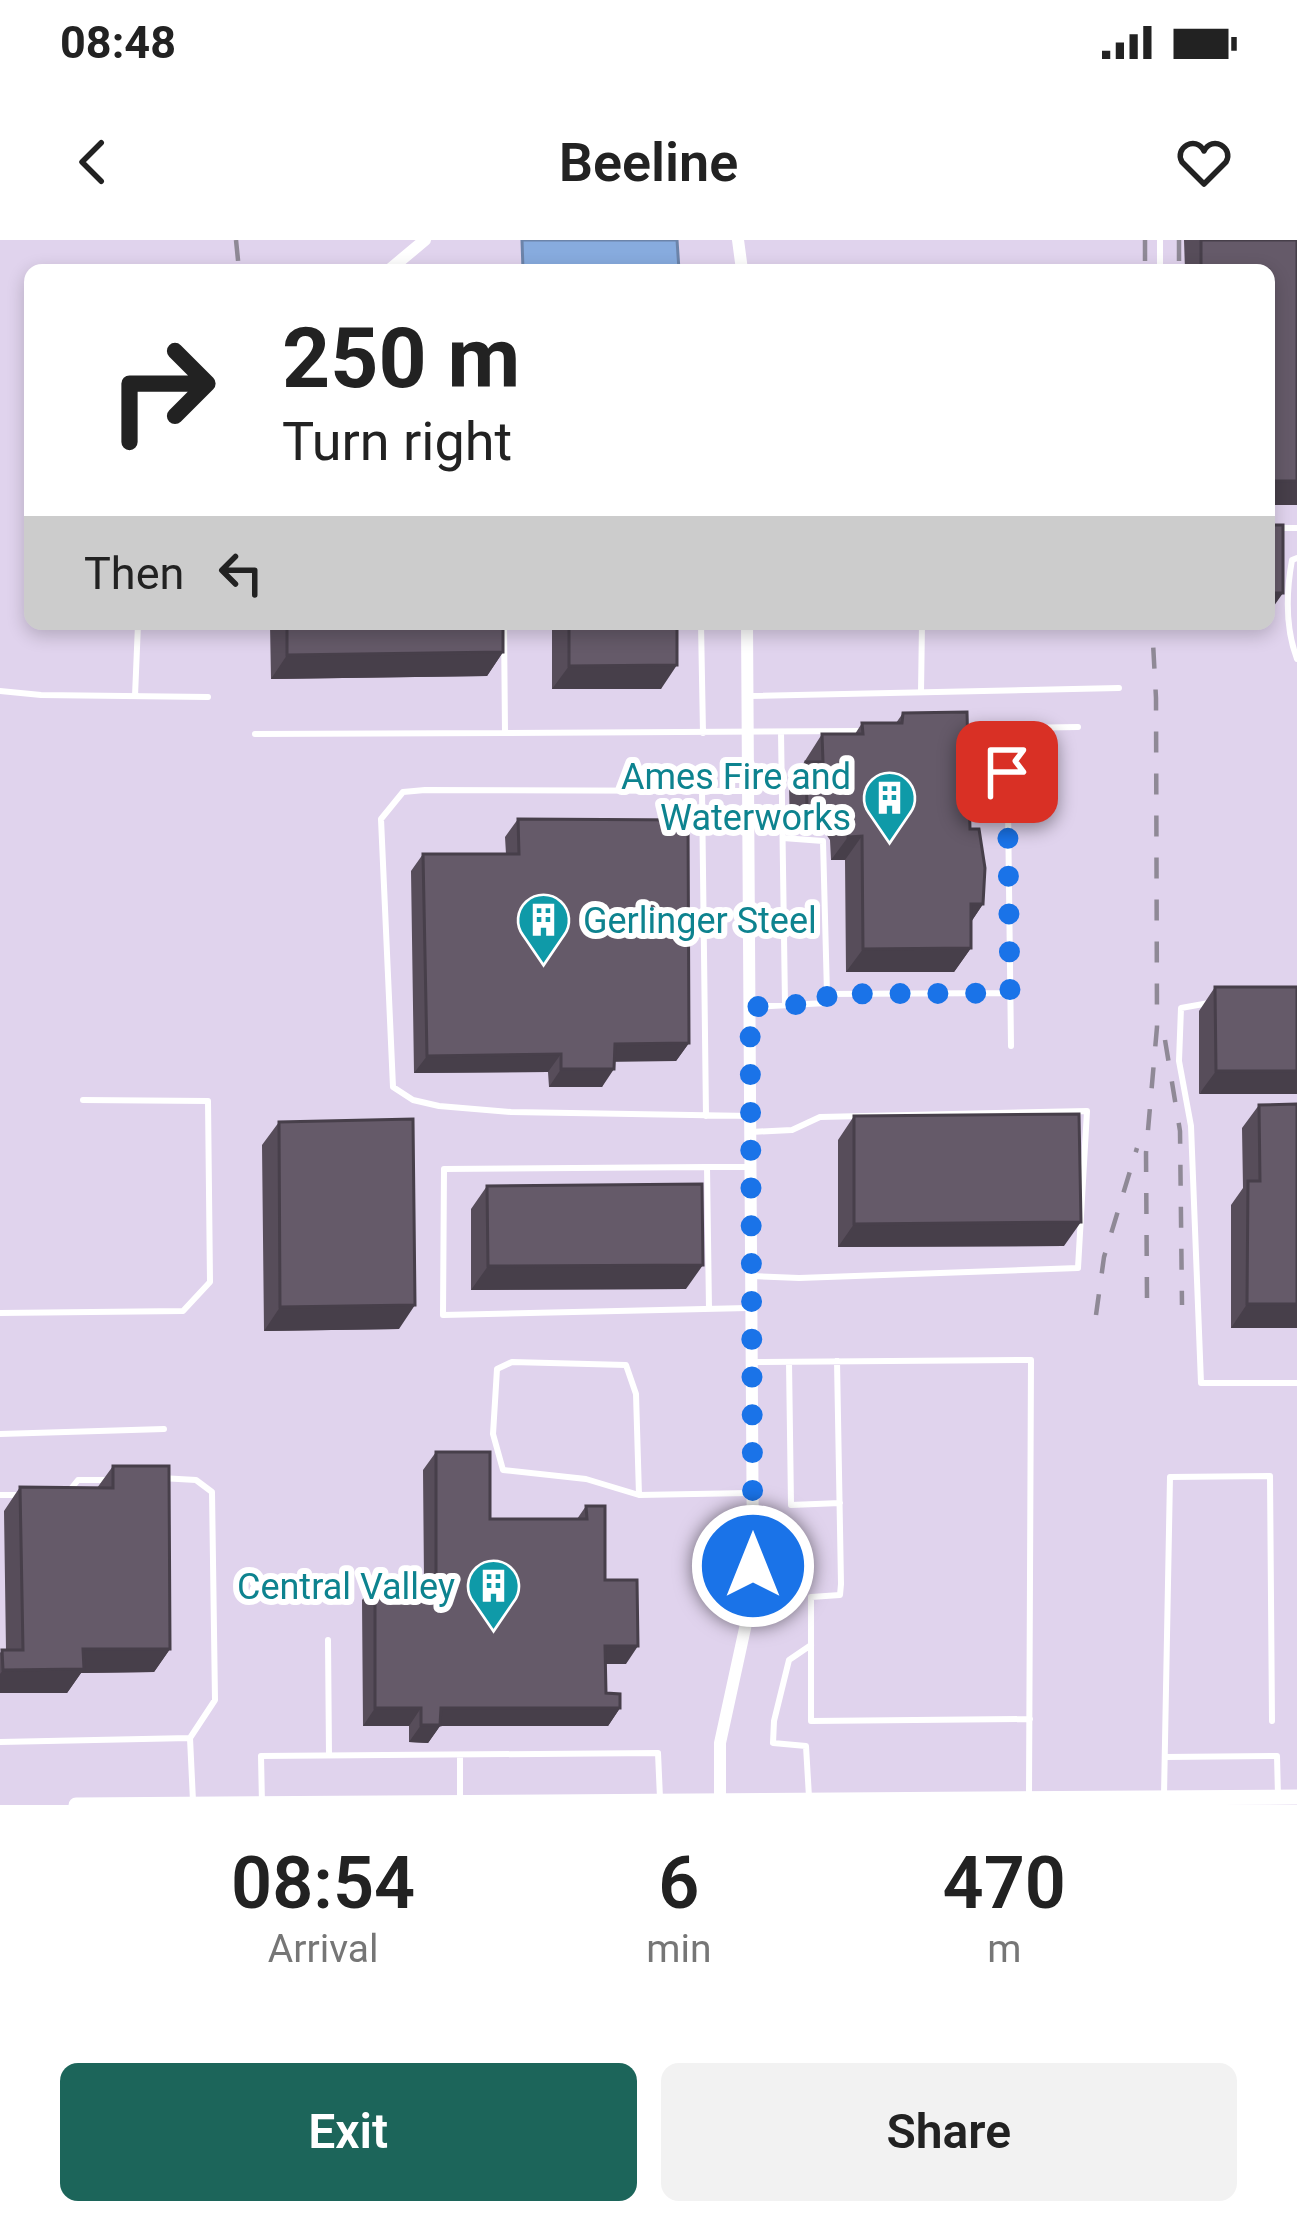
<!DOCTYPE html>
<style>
body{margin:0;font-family:Roboto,sans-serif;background:#f2f2f2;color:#222;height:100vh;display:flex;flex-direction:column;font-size:45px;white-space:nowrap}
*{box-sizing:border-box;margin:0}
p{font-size:39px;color:#767676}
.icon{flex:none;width:66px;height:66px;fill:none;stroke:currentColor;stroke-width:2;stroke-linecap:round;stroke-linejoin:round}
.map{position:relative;height:1565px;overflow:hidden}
.panel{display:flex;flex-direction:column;background:#fff;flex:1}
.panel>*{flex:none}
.guide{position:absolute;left:24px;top:24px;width:1251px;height:366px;border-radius:18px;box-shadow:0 6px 18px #0003;background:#fff;color:#222;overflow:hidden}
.pin{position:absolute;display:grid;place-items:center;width:102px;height:102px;color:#fff;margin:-51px;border-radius:24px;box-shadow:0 6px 18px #0006}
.me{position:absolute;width:132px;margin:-66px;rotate:0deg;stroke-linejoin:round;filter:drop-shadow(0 0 9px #0008)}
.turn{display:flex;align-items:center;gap:42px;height:252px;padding:0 60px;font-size:54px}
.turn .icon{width:156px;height:156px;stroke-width:2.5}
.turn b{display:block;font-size:84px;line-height:102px}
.then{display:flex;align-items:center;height:114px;padding:0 60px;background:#0003;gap:24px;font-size:45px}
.eta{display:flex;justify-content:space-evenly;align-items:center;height:204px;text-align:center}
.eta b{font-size:72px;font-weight:600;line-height:84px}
.primary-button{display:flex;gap:24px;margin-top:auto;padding:24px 60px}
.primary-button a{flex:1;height:138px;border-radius:18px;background:#1c655a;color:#fff;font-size:48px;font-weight:600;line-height:138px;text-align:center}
.primary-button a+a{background:#f2f2f2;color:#222}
.status{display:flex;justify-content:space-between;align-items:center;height:84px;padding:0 60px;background:#fff;direction:ltr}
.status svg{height:33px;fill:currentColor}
header{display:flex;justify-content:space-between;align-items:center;height:156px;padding:0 60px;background:#fff;font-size:54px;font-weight:600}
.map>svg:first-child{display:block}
.built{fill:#e0d3ed;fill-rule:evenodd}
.water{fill:#87abde;stroke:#6c84aa;stroke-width:3}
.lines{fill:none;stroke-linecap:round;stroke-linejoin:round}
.service{stroke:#fff;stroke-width:6}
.minor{stroke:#fff;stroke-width:12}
.tertiary{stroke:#fff;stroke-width:15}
.rail{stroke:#8f8996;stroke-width:4.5;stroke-dasharray:21 21;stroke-linecap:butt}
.wall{fill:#574d5a}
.shaded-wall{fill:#473f4a}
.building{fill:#655a69;stroke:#473f4a;stroke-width:3}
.route{stroke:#1a73e8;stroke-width:21;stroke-dasharray:0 37.8}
.labels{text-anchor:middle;stroke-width:12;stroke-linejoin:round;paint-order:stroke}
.culture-label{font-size:36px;fill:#0d838f;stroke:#fff;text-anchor:end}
</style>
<div class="status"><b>08:48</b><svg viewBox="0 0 49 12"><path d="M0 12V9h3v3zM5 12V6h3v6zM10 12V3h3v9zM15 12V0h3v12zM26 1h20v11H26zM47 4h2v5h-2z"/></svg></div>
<header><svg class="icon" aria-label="back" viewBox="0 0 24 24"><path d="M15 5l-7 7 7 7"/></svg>Beeline<svg class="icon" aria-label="heart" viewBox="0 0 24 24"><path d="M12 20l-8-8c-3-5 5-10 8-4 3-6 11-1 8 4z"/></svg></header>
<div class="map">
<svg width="1297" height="1565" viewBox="0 0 1297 1565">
<rect width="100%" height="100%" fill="#ebe1f5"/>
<path class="built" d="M 0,0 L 1297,0 L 1297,1565 L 0,1565 ZM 30,30 L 1269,30 L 1269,384 L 30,384 Z"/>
<path class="water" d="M 522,0 L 677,0 L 679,30 L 523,30 Z"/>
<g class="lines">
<path class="service" d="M 1160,30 L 1160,0
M 1269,288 L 1297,288
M 1297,318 L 1292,320 C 1286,353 1285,387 1297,419
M 504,384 L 505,493 L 860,491
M 701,384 L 703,493
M 0,451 L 41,455 L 208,457
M 921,452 L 922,384
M 135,456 L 138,384
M 748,456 L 1119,448
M 1007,488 L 1011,806
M 963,489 L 1078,487
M 781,492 L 785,764
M 255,494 L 505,493
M 702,550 L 706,876
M 745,551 L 425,550 L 403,552 L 381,579 L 393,847 L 413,860 L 439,866 L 511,872 L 751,876
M 783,598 L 823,601 L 827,754
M 1209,763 L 1181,768 L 1179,821 L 1191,886 L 1201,1143 L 1297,1143
M 750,767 L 827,763 L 827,754 L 1010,753
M 751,892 L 792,890 L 820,877 L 1087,871 L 1078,1028 L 799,1038 L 751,1036
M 707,927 L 751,927
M 709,1069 L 707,927 L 444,929 L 443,1075 L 748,1068
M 0,1073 L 183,1071 L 210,1042 L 208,861 L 83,860
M 837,1121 L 841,1344 L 840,1355 L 811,1357 L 811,1481 L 1030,1479
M 754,1122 L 1031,1120 L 1029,1555
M 789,1122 L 791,1265 L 840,1263
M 0,1194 L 164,1189
M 161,1238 L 196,1240 L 212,1252 L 215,1460 L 190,1498 L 193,1561
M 70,1250 L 78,1240 L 106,1240
M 0,1255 L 17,1255
M 639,1255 L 636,1154 L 626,1125 L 512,1122 L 497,1129 L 493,1194 L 503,1230 L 586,1239 L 639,1255 L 749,1253
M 328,1400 L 329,1515
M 0,1502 L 190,1498
M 460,1515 L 460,1561
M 1165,1517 L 1277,1516 L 1278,1556
M 1164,1555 L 1170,1237 L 1270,1236 L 1272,1481
M 809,1557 L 806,1506 L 773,1503 L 774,1481 L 789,1420 L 811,1405
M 262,1564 L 261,1516 L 658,1513 L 660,1558"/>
<path class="minor" d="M 738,0 L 742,30
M 389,30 L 425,0
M 720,1561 L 720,1503 L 749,1370 L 753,1326 L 747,384"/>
<path class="tertiary" d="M 76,1565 L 1297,1557"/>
<path class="rail" d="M 236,0 L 239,30
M 1145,0 L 1145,30
M 1179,0 L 1179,30
M 1165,800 L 1180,891 L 1182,1065
M 1147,1058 L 1146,913 L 1157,787 L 1156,458 L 1152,384
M 1096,1075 L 1104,1017 L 1137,908"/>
</g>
<path class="wall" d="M 1184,0 L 1297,0 L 1297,265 L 1269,265 L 1269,30 L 1185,30 Z
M 270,384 L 503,384 L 503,412 L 487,436 L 271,439 Z
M 552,384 L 677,384 L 661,449 L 552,449 Z
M 903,473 L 970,589 L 983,664 L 971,682 L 971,708 L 954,732 L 846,732 L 845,620 L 831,620 L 830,600 L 826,594 L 790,591 L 789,546 L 822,494 L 855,494 L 862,483 L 896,483 Z
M 518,579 L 689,803 L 676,821 L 614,821 L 602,847 L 549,847 L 548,832 L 414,833 L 411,631 L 423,614 L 506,614 L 505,597 Z
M 1215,747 L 1297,747 L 1199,854 L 1199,771 Z
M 1259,865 L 1297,1088 L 1231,1088 L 1231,965 L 1243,948 L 1242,888 Z
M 854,876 L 1064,1006 L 838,1007 L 838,900 Z
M 279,882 L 399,1089 L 264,1091 L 262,905 Z
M 487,946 L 686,1049 L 471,1050 L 471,969 Z
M 436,1212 L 490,1279 L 577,1279 L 586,1266 L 626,1424 L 605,1424 L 606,1453 L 620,1468 L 608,1486 L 440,1486 L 428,1503 L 409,1502 L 409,1486 L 363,1486 L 362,1360 L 375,1342 L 424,1341 L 423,1230 Z
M 113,1226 L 170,1409 L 154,1432 L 81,1433 L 67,1453 L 0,1453 L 0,1413 L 2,1410 L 6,1410 L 4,1271 L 20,1247 L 97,1248 Z"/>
<path class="shaded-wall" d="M 1269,241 L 1297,241 L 1297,265 L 1269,265 Z
M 1269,353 L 1283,353 L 1269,373 Z
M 503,412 L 487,436 L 271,439 L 287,415 Z
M 677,425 L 661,449 L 552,449 L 569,426 Z
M 807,567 L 843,570 L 826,594 L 790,591 Z
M 862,596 L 845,620 L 831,620 L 848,597 Z
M 971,664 L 983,664 L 967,688 Z
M 971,708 L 954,732 L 846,732 L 863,709 Z
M 689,803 L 676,821 L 602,822 L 615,804 Z
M 561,814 L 548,832 L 414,833 L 427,816 Z
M 561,829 L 614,829 L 602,847 L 549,847 Z
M 1216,831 L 1297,831 L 1297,854 L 1199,854 Z
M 1081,982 L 1064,1006 L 838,1007 L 854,984 Z
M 703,1025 L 686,1049 L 471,1050 L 488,1026 Z
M 1247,1064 L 1297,1064 L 1297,1088 L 1231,1088 Z
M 415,1065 L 399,1089 L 264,1091 L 280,1067 Z
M 605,1406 L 638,1406 L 626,1424 L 593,1424 Z
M 83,1409 L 170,1409 L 154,1432 L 81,1433 L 67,1453 L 0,1453 L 0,1434 L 3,1430 Z
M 375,1468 L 421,1468 L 409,1486 L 363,1486 Z
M 441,1468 L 620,1468 L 608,1486 L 440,1486 L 428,1503 L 409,1502 L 421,1485 Z"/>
<path class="building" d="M 1201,0 L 1297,0 L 1297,241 L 1269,241 L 1269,30 L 1201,30 Z
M 1269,285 L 1283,285 L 1283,353 L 1269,353 Z
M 287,384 L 503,384 L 503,412 L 287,415 Z
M 569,384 L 677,384 L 677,425 L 569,426 Z
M 967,472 L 970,589 L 979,589 L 985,628 L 983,664 L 971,664 L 971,708 L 863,709 L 862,596 L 848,597 L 847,576 L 843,570 L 807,567 L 806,522 L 823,522 L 822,494 L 863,494 L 862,483 L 902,483 L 903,473 Z
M 518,579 L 688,580 L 689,803 L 615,804 L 614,829 L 561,829 L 561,814 L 427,816 L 423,614 L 519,614 Z
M 1215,747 L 1297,747 L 1297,831 L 1216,831 Z
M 1297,864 L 1297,1064 L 1247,1064 L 1248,941 L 1260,941 L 1259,865 Z
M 1079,874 L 1081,982 L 854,984 L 854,876 Z
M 413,879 L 415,1065 L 280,1067 L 279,882 Z
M 702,944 L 703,1025 L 488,1026 L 487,946 Z
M 436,1212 L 490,1212 L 490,1279 L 587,1279 L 586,1266 L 605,1266 L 605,1340 L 637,1340 L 638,1406 L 605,1406 L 606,1453 L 620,1454 L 620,1468 L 441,1468 L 440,1485 L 421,1485 L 421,1468 L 375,1468 L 375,1342 L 436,1341 Z
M 113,1226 L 169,1226 L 170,1409 L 83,1409 L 84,1429 L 3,1430 L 2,1410 L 23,1410 L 20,1247 L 113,1248 Z"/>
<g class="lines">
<path class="route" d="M 753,1326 L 750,767 L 827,763 L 827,754 L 1010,753 L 1007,532"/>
</g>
<defs>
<symbol id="building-pin" viewBox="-11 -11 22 30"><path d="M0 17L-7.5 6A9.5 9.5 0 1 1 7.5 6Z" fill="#0f9aa8" stroke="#fff"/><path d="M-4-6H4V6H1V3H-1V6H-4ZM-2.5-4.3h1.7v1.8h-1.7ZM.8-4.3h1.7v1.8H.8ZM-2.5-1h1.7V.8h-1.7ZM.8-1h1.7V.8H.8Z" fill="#fff"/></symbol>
</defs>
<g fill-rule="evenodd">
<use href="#building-pin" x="860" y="528" width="59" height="81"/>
<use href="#building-pin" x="514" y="650" width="59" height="81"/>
<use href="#building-pin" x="464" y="1316" width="59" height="81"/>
</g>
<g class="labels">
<g class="culture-label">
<text x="851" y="549">Ames Fire and<tspan x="851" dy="41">Waterworks</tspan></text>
<text x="583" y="693" text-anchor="start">Gerlinger Steel</text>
<text x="455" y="1359">Central Valley</text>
</g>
</g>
</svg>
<div class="pin" style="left:1007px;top:532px;background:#d93025"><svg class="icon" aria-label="arrive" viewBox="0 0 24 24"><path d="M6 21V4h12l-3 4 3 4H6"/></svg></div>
<svg class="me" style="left:753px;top:1326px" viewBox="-20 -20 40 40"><circle r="17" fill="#1a73e8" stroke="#fff" stroke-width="3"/><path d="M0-11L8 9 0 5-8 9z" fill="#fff"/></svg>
<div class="guide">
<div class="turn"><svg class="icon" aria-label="right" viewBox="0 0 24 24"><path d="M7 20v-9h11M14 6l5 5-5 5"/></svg><div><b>250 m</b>Turn right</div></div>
<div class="then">Then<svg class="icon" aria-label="left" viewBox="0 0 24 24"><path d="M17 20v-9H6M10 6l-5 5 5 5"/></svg></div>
</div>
</div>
<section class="panel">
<div class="eta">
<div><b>08:54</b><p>Arrival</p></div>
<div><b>6</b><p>min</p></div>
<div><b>470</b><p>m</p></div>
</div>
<div class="primary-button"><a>Exit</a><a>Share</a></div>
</section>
